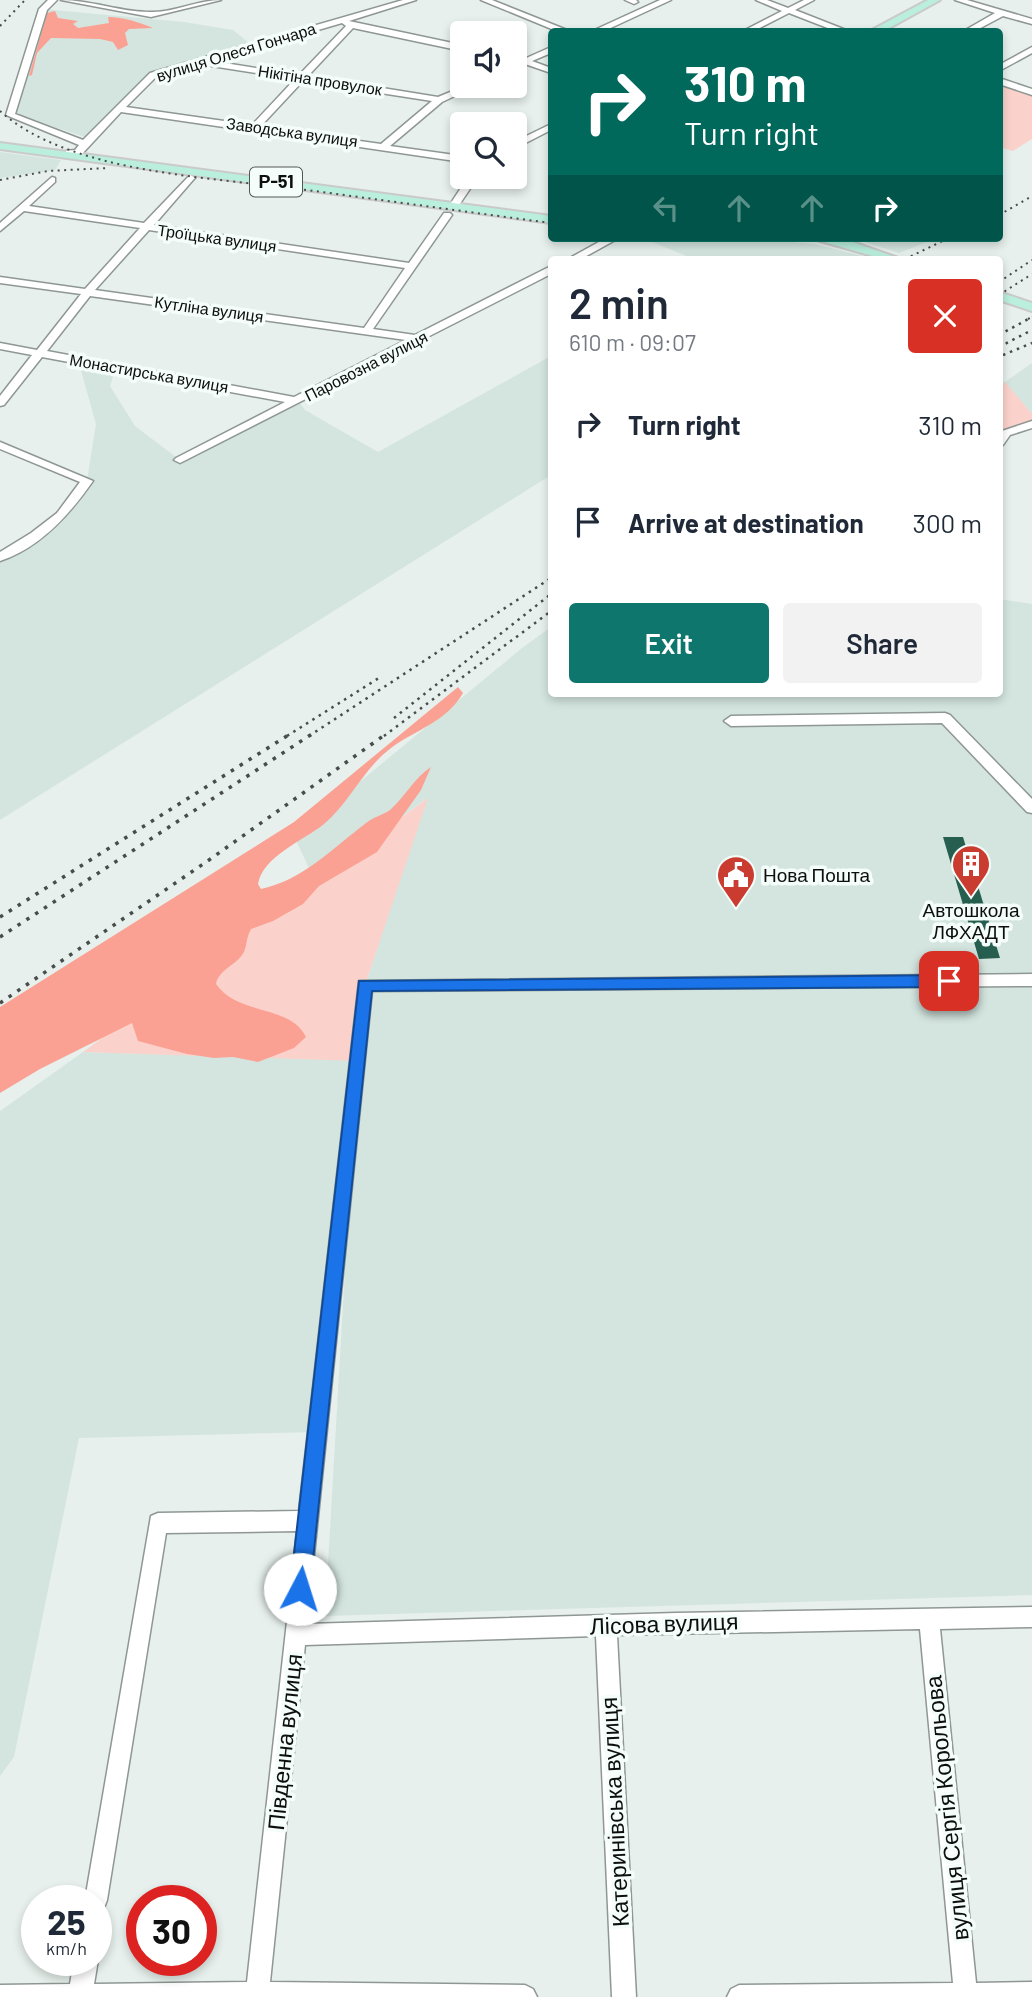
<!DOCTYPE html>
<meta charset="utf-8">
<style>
body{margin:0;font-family:Barlow,sans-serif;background:#f2f2f3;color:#1f2937;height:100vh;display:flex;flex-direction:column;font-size:26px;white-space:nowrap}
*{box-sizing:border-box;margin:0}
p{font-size:23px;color:#747a83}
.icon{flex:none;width:38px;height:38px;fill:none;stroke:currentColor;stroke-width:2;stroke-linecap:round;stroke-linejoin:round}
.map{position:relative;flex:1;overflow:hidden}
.details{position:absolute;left:548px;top:256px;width:455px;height:441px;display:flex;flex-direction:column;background:#fff;border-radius:7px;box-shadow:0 4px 10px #0003}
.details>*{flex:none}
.banner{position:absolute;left:548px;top:28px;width:455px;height:214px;border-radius:7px;box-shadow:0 4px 10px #0003;background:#00695c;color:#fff;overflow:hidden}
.fabs{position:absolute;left:450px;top:21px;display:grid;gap:14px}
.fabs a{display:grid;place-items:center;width:77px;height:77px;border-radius:7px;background:#fff;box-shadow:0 4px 10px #0003;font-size:35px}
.speed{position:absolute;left:21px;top:1885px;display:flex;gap:14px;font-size:35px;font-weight:700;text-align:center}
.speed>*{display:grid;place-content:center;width:91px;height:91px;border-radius:50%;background:#fff;box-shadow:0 4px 10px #0003;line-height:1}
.speed small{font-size:18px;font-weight:400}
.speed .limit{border:10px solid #d22;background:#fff;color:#111}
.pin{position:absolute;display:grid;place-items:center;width:60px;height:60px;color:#fff;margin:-30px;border-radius:14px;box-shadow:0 4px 10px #0006}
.me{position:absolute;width:77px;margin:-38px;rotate:5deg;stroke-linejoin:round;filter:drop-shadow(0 0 5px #0008)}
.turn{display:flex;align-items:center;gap:24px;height:147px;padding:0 21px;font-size:32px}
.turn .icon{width:91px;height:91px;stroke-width:2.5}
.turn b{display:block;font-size:49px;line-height:60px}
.lanes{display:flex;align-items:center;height:66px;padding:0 21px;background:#0003;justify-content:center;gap:35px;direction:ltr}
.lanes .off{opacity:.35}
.round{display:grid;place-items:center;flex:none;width:74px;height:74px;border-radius:7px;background:#f2f2f3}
.headline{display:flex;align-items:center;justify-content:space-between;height:119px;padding:0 21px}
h1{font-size:42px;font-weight:600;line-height:52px}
.button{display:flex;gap:14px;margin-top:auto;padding:14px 21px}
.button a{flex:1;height:80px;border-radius:7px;background:#0f766e;color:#fff;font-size:28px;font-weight:600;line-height:80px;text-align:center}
.button a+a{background:#f2f2f3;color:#1f2937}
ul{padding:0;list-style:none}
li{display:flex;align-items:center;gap:21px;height:98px;padding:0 21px}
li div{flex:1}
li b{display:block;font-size:26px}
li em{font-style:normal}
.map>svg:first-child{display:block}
.built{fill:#d4e5df}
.green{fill:#fbd2cb}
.forest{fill:#fba193}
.building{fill:#265f4f}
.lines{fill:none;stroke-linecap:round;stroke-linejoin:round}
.minor-casing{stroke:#8f9794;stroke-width:3}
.major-casing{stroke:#cacaca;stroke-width:4}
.minor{fill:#fff;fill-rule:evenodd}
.major{fill:#baeedd;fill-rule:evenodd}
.rail-far2{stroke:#484d4b;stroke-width:2;stroke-dasharray:2 4.5;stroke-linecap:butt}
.rail-far1{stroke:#484d4b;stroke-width:2.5;stroke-dasharray:2.5 5;stroke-linecap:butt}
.rail{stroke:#484d4b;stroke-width:3.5;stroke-dasharray:3.5 7;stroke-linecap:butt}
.route{fill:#1a73e8;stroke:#114b97;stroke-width:2}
.labels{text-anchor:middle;stroke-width:7;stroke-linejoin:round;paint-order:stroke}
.far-street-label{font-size:16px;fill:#0c0f0e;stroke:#f4fdfa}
.shield{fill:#f4fdfa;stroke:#525655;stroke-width:2}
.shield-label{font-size:18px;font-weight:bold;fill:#0c0f0e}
.poi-label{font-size:19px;fill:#0c0f0e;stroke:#f4fdfa;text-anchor:start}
.near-street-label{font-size:23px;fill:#0c0f0e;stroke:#f4fdfa}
</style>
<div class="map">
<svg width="1032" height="1997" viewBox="0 0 1032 1997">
<rect width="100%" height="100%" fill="#e7f0ec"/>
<path class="built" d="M 43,9 L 184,22 L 233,30 L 249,43 L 149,74 L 88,138 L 14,114 Z
M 0,152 L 61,160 L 55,170 L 0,178 Z
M 642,238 L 749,238 L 814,244 L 875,259 L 694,259 Z
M 852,238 L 937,238 L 899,253 Z
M 551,356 L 551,475 L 0,820 L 0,557 L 61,516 L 87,480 L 96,424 L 78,360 L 116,367 L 110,386 L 135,426 L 180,460 L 298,401 L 305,410 L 378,452 Z
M 1032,363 L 1032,414 L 1005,383 L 999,389 L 999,380 L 1005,382 Z
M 999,599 L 1032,604 L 1032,1595 L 325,1616 L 356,1080 L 315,1432 L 79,1438 L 14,1757 L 0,1776 L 0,1111 L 83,1052 L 357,1060 L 365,985 L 426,799 L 315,881 L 294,836 L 522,648 L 551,627 L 551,693 L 999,693 Z"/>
<path class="green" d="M 999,84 L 1032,95 L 1032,139 L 1013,151 L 999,147 Z
M 1005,382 L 1032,414 L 1032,424 L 1006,433 L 999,443 L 999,389 Z
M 428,798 L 365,985 L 358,1061 L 83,1052 Z"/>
<path class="forest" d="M 55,11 L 58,18 L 78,21 L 73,24 L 78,28 L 109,23 L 108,17 C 124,17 138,22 153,28 L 129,29 L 125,33 L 128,45 L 118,50 L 113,42 L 100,39 L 51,38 L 37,53 L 32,75 L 29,76 L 47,13 Z
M 458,687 L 463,693 C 446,722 417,729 391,748 C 364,768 350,802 324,824 C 303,841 263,856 258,884 L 261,889 C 303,880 333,848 366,823 C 373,817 383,815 390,810 C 405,797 414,778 431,767 L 421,790 L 377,852 L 319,886 L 303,904 L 273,921 L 251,929 C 246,938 247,945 244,952 C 237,965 219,969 216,984 C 238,1016 290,1004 306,1037 L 294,1048 L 258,1062 L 233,1057 L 214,1058 L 187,1054 L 138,1041 L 132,1023 L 40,1069 L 0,1093 L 0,1007 L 294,822 Z"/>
<path class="building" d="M 943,837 L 963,837 L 1000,958 L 979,959 Z"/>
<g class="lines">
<defs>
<path id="minor" d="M 48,0 L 57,0 L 47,10 L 15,114 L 83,140 L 150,73 L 403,0 L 416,0 L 349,21 L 462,45 L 462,51 L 353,28 L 308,76 L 438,97 L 465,86 L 476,86 L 442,102 L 390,146 L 462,156 L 462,162 L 121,112 L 81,155 L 66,155 L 66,151 L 75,150 L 79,145 L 6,115 L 39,9 ZM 342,23 L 346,26 L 299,75 L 212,61 ZM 202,64 L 205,65 L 295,79 L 252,125 L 126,107 L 156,77 ZM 303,81 L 432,101 L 381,144 L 260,127 Z
M 61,0 C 91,0 120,12 150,12 C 173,13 197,0 221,0 L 151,17 Z
M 481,0 L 492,0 L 572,32 L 559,32 Z
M 625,0 L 636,0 L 638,2 L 634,4 Z
M 660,0 L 671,0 L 602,32 L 590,32 Z
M 756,0 L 767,0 L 788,8 L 804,0 L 814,0 L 795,10 L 851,32 L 838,32 L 789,13 L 752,32 L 741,32 L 782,11 Z
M 955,0 L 967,0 L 1032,19 L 1032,24 L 1003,16 L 973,32 L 962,32 L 995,13 Z
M 551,47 L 551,53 L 532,61 L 551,68 L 551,73 L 525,64 L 514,68 L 517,58 L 524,59 Z
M 1032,47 L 1032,53 L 999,71 L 999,65 Z
M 999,78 L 1032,89 L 1032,95 L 999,84 Z
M 551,124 L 551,130 L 514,149 L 514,142 Z
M 190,175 L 195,178 L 193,180 L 154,225 L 409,263 L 444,213 L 450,213 L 452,215 L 373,329 L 415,335 L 547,268 L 551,267 L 551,274 L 180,463 L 174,460 L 176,458 L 285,402 L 42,357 L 4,405 L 0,406 L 0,396 L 32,355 L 0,349 L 0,343 L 37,350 L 81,294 L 0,283 L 0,277 L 85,289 L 140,228 L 24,211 L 0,231 L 0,223 L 52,177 L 55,178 L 55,182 L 29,206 L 144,223 ZM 149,230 L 405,268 L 364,328 L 95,290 ZM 90,296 L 406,340 L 294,397 L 47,351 Z
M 468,177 L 478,177 L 457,208 L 451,208 L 449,206 Z
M 606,238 L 619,238 L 581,259 L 568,259 Z
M 1032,421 L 1032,428 L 1010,435 L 1003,445 L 999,446 L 999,434 L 1002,431 Z
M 0,442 L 93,481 C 70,514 40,548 0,561 L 0,552 L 31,533 L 57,513 L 80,482 L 0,449 Z
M 945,713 L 950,715 L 1032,799 L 1032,813 L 1027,812 L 942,723 L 731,726 L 724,721 L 731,716 Z
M 1032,974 L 1032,986 L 372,991 L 307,1624 L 676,1613 L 1032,1607 L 1032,1627 L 940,1629 L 976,1983 L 1032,1982 L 1032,1997 L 727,1997 L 731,1989 L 739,1985 L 953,1983 L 920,1629 L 617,1635 L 636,1997 L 612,1997 L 596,1636 L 305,1645 L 270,1982 L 525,1985 L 533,1989 L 537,1997 L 0,1997 L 0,1985 L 70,1984 L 74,1960 L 96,1960 L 96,1957 L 98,1960 L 94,1984 L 247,1982 L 297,1531 L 166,1533 L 107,1900 L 104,1908 L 96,1911 L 96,1900 L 85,1900 L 151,1516 L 158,1513 L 299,1511 L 359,981 Z"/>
<path id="major" d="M 928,0 L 940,0 L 882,32 L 868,32 Z
M 0,143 L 551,216 L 551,223 L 0,149 Z
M 810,238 L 841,238 L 901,259 L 883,259 Z
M 999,292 L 1032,303 L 1032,311 L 999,300 Z"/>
</defs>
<use href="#minor" class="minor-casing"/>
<use href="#major" class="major-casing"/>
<use href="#minor" class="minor"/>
<use href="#major" class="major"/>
<path class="rail-far2" d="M 0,26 L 25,0
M 0,111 C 69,173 209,177 299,189 C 383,200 467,212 551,223
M 0,180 L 48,171 L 108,168
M 999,215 L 1032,196
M 905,259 L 949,238
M 999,282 L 1032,260
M 999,295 L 1032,274
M 1028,319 L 1032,317"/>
<path class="rail-far1" d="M 999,335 L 1032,317
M 999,347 L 1032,330
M 1003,355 L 1032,343
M 394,718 L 551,594
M 287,736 L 382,676
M 309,736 L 551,578
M 384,736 L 551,611"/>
<path class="rail" d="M 0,917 L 290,734
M 0,937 L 312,734
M 0,1003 L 209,860 L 386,734"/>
</g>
<path class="route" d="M 949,975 L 957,981 L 949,987 L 372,991 L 310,1589 L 307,1597 L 300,1600 L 293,1597 L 290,1589 L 359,981 Z"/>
<defs>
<symbol id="building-pin" viewBox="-11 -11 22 30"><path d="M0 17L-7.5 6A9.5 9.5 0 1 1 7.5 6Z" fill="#c93c2f" stroke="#f4fdfa"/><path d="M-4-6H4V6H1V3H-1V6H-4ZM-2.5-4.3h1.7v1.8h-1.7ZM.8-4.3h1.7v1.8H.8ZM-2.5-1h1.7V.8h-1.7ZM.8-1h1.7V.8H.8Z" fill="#fff"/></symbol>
<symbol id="civic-pin" viewBox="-11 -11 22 30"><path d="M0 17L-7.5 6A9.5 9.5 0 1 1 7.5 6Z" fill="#c93c2f" stroke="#f4fdfa"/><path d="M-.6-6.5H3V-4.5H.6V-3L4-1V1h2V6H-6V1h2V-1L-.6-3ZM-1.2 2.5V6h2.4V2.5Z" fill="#fff"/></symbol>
</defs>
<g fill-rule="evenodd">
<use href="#building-pin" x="949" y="842" width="44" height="60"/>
<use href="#civic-pin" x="714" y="853" width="44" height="60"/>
</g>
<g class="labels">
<g class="far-street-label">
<text transform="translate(236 52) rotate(-17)" y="6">вулиця Олеся Гончара</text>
<text transform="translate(320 80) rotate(9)" y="6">Нікітіна провулок</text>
<text transform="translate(292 132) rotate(8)" y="6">Заводська вулиця</text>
<text transform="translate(217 238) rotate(8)" y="6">Троїцька вулиця</text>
<text transform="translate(209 309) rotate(8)" y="6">Кутліна вулиця</text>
<text transform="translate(366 366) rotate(-27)" y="6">Паровозна вулиця</text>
<text transform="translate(149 373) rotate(10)" y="6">Монастирська вулиця</text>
</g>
<rect class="shield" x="250" y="167.5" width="52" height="29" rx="5"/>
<g class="shield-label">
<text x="276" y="188">Р-51</text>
</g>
<g class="poi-label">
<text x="763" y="882">Нова Пошта</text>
<text x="971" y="917" text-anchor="middle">Автошкола<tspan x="971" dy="22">ЛФХАДТ</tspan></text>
</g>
<g class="near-street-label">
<text transform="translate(664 1624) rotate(-2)" y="8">Лісова вулиця</text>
<text transform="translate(285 1742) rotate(-84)" y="8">Південна вулиця</text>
<text transform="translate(947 1808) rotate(-96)" y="8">вулиця Сергія Корольова</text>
<text transform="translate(615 1812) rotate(-93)" y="8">Катеринівська вулиця</text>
</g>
</g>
</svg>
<div class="fabs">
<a><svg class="icon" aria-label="sound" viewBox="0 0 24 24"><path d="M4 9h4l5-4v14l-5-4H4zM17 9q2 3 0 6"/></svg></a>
<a><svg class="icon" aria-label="search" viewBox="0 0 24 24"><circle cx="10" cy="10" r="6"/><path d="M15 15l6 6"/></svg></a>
</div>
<div class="speed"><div>25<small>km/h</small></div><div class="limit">30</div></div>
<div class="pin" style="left:949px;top:981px;background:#d93025"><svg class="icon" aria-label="arrive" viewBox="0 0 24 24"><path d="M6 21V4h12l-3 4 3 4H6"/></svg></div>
<svg class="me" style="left:300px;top:1589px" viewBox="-20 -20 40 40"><circle r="19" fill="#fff"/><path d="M0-13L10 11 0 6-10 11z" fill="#1a73e8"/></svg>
<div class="banner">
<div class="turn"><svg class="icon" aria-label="right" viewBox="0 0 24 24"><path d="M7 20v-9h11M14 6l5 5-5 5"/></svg><div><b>310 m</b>Turn right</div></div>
<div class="lanes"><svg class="icon off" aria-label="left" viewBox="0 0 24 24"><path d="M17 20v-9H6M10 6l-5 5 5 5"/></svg><svg class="icon off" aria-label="ahead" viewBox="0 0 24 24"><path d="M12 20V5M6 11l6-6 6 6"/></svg><svg class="icon off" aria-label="ahead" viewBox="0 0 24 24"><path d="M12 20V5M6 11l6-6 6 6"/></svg><svg class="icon" aria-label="right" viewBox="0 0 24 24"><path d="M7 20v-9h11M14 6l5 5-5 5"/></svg></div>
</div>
<section class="details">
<div class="headline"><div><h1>2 min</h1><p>610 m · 09:07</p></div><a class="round" style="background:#d93025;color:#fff"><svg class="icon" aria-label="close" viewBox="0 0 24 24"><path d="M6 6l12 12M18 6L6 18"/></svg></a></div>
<ul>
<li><svg class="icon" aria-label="right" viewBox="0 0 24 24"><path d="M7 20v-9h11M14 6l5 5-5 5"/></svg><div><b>Turn right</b></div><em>310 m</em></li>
<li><svg class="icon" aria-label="arrive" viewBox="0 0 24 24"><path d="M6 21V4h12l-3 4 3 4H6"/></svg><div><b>Arrive at destination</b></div><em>300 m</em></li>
</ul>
<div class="button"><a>Exit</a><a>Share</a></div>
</section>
</div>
